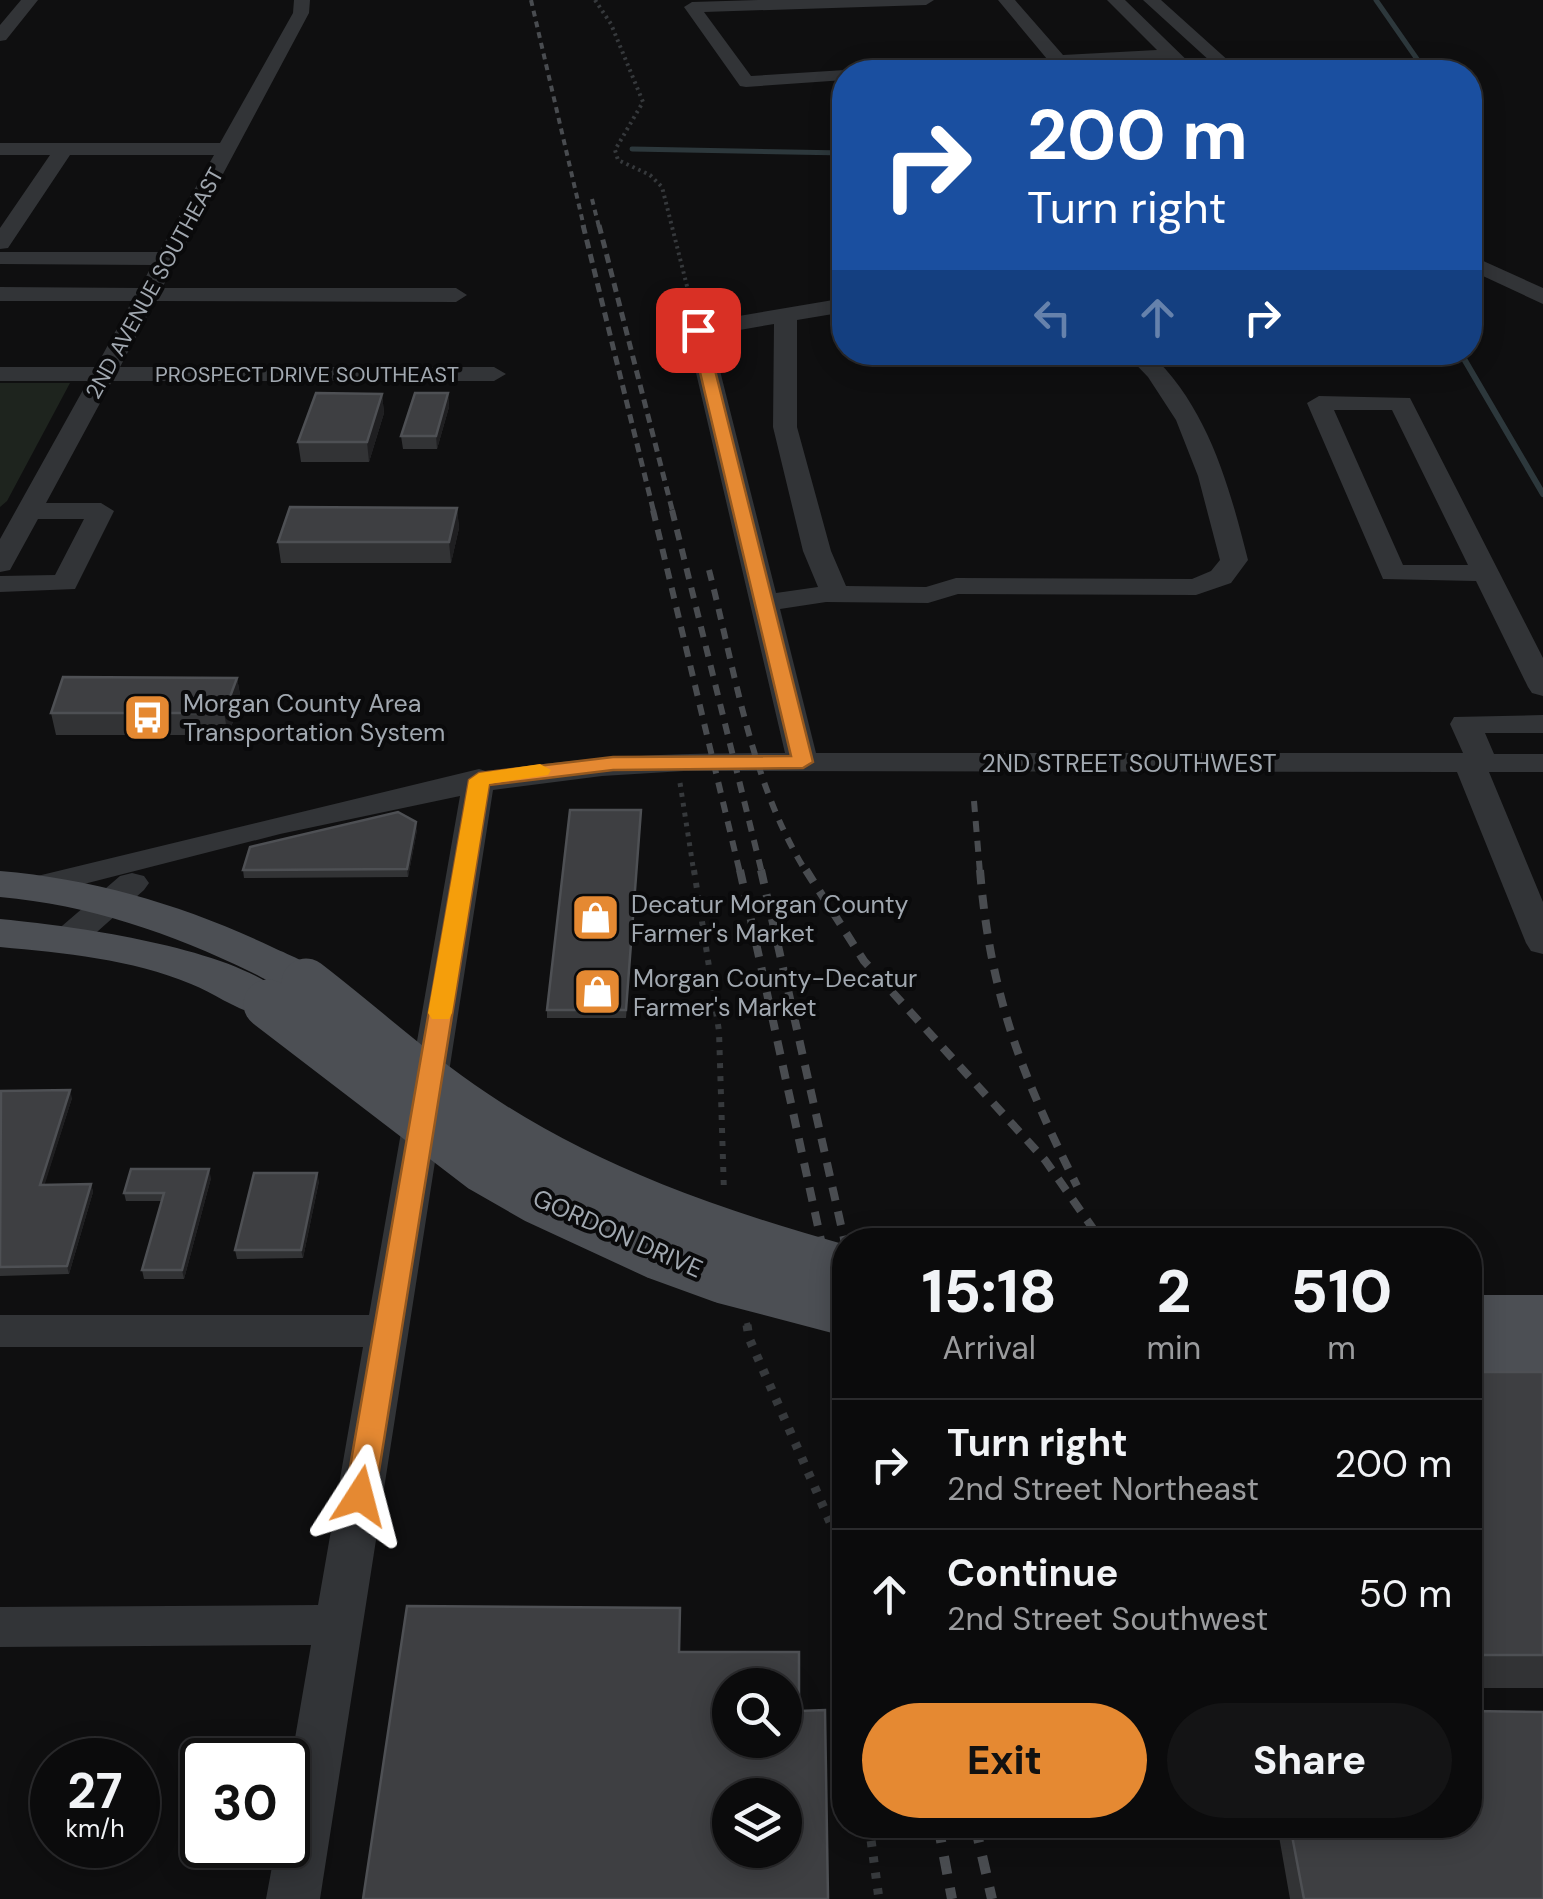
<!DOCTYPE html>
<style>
body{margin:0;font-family:"DM Sans",sans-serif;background:#141415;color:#f1f3f6;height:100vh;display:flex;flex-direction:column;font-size:38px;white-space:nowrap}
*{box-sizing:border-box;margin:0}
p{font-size:32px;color:#9a9b9d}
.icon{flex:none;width:55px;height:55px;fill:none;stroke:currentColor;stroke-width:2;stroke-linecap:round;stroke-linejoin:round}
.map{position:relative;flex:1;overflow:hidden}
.drawer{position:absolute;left:832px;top:1228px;width:650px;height:610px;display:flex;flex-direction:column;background:#0b0b0c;border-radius:40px;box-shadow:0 5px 25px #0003,0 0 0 2px #2b2b2d}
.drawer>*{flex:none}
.hud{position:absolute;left:832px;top:60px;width:650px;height:305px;border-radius:40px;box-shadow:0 5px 25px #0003,0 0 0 2px #2b2b2d;background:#1a4fa0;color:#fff;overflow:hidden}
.fabs{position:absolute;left:712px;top:1668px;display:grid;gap:20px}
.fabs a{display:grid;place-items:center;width:90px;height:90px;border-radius:50%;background:#0b0b0c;box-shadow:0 5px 25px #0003,0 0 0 2px #2b2b2d;font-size:50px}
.speed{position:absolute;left:30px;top:1738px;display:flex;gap:20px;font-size:50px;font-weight:700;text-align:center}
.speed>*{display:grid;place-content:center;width:130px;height:130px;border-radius:50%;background:#0b0b0c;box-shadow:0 5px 25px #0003,0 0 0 2px #2b2b2d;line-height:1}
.speed small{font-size:25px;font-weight:400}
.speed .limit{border:5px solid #111;border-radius:15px;background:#fff;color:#111}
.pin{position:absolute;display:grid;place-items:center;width:85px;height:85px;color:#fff;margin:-42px;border-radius:20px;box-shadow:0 5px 15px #0006}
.me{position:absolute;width:110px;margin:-55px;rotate:9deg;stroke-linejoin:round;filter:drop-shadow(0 0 8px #0008)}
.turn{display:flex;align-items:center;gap:35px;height:210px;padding:0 30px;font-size:45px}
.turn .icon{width:130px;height:130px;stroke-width:2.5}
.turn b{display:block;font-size:70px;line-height:85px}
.lanes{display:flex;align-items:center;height:95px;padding:0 30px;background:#0003;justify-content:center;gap:50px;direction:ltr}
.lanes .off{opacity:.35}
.eta{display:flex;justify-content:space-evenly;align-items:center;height:170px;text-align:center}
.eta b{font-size:60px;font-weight:800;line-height:70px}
.action{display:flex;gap:20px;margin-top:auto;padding:20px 30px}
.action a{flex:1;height:115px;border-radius:60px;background:#e58932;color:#111;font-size:40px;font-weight:800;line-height:115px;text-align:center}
.action a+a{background:#141415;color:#f1f3f6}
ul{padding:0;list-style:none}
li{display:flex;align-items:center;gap:30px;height:130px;padding:0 30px;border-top:2px solid #2b2b2d}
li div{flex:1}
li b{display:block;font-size:38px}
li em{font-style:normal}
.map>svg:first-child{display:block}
.green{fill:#1e241e}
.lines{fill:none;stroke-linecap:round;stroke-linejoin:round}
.stream-far1{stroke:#2d383c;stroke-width:5}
.stream{stroke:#2d383c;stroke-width:6}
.path-far3{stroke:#36393c;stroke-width:4;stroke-dasharray:2.5 4;stroke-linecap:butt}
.path-far2{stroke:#36393c;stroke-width:5;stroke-dasharray:4 6;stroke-linecap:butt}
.path-far1{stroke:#36393c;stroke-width:6;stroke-dasharray:5 8;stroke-linecap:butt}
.path{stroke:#36393c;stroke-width:9;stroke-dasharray:6 10;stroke-linecap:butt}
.minor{fill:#323437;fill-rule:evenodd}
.major{fill:#4c4f54;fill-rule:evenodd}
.rail-far4{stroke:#494c50;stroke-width:4;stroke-dasharray:6 5;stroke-linecap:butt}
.rail-far3{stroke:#494c50;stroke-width:5;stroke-dasharray:9 6;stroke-linecap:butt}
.rail-far2{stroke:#494c50;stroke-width:6;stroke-dasharray:11 9;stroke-linecap:butt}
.rail-far1{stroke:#494c50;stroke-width:8;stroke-dasharray:14 11;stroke-linecap:butt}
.rail{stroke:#494c50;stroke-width:10;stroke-dasharray:18 14;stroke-linecap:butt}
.major-bridge{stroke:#4c4f54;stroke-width:49}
.wall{fill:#323335}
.shaded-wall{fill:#1f1f21}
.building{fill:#3e3f42;stroke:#4e5054;stroke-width:2.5;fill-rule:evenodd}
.route{fill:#e58932;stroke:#955920;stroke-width:2.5}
.slow{fill:#f59e0b}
.labels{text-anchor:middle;stroke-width:8;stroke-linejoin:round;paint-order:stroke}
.far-street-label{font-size:22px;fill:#a1a8b0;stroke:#0a0a0b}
.poi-label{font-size:25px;fill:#a1a8b0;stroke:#0a0a0b;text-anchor:start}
.street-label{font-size:25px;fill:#a1a8b0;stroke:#0a0a0b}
</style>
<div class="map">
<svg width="1543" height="1899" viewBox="0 0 1543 1899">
<rect width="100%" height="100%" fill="#0f0f10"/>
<path class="green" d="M 0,383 L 70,383 L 7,501 L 0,507 Z"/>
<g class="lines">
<path class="stream-far1" d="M 1376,0 L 1417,59 L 1418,72
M 632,149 L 845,153"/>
<path class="stream" d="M 1460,352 L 1543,494"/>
<path class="path-far3" d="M 595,0 L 611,24 L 643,102 L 615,150 L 618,160 L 650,175 L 662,187 L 693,310"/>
<path class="path-far2" d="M 680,783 L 694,873"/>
<path class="path-far1" d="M 694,870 L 719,1031 L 724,1193
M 747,1323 L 748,1327"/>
<path class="path" d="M 747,1325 L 749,1338 L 845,1556
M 869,1825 L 879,1899"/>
<path class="minor" d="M 21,0 L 38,0 L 6,40 L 0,41 L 0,25 Z
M 294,0 L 310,0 L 309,13 L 162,288 L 456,288 L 467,295 L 456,302 L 155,301 L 120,367 L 494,367 L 506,374 L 494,381 L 112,381 L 46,503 L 101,503 L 114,511 L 75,589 L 0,592 L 0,576 L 55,575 L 84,519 L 38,519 L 10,570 L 0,572 L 0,539 L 88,381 L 0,381 L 0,367 L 96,367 L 132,301 L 0,301 L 0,287 L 140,288 L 152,265 L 0,264 L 0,252 L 159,252 L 214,155 L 70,155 L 8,248 L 0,249 L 0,228 L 50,155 L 0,155 L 0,143 L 220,143 L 293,13 Z
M 758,0 L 934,0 L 926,5 L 704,12 L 751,76 L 845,70 L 852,72 L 845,72 L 845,80 L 746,87 L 740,86 L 684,7 L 692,2 Z
M 998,0 L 1015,0 L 1063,55 L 1157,50 L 1107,0 L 1125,0 L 1199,72 L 1180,72 L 1167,60 L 1052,65 Z
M 1143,0 L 1161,0 L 1241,72 L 1222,72 Z
M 979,61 L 988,66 L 985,70 L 877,72 L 886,67 Z
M 1470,255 L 1543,288 L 1543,304 L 1470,270 Z
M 845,298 L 845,312 L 797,320 L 797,427 L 831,551 L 846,586 L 926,587 L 956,578 L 1192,579 L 1211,571 L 1220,560 L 1198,476 L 1176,420 L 1148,377 L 1124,352 L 1149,352 C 1208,407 1229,485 1248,560 L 1231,583 L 1196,595 L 958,594 L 928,603 L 826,602 L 780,609 L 816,753 L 1463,753 L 1450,724 L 1454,717 L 1543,715 L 1543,733 L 1485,733 L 1494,754 L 1543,754 L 1543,772 L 1489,772 L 1543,902 L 1543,954 L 1531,951 L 1526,943 L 1457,772 L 684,771 L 602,776 L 493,790 L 320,1899 L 266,1899 L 276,1845 L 288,1845 L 288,1779 L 311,1645 L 0,1647 L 0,1607 L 318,1605 L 363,1347 L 0,1347 L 0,1315 L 369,1315 L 460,796 L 280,834 L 37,896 L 25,893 L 20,886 L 25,879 L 479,769 L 489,772 C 587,755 685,753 785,753 L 686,330 L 698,323 ZM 774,324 L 773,427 L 803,551 L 818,587 L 776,593 L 711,335 Z
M 1319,396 L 1410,398 L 1543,658 L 1543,696 L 1532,693 L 1528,687 L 1476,581 L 1383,579 L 1307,403 ZM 1334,410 L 1392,410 L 1468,565 L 1403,565 Z
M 132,873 L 144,876 L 149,883 L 144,890 L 79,948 L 67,951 L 55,948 L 50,940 L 55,932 L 120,876 Z"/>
<path class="major" d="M 0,871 C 95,879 186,906 272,947 C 291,956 317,965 329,983 L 322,993 C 294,1000 276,984 251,972 C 171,933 89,905 0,897 Z
M 0,919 C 65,925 255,949 291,1004 L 284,1014 C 251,1023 222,996 191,984 C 131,959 65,953 0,947 Z
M 1470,1295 L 1543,1295 L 1543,1374 L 1470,1373 Z"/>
<path class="rail-far4" d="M 531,0 L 584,227
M 592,199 L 599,227"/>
<path class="rail-far3" d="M 583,225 L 654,513
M 599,225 L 673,513"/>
<path class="rail-far2" d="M 653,510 L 740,873
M 672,510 L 762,873
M 709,570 C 735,670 751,785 807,873
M 974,801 L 980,873"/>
<path class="rail-far1" d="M 740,870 L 840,1327
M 761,870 L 845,1243
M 806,870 L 864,961 L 1045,1160 L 1101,1240
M 980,870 C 990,995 1022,1076 1077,1186"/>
<path class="rail" d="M 840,1325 L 845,1349
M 938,1825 L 952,1899
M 975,1825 L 992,1899"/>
<path class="major-bridge" d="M 306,983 C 362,1026 415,1075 474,1114 C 587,1190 715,1234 845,1270
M 268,1004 L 482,1168 L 536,1199 L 657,1255 L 723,1279 L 845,1311"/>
</g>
<path class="wall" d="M 448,393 L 449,407 L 437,449 L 403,449 L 401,436 Z
M 382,394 L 384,413 L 369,462 L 301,462 L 298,442 Z
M 457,508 L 459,528 L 451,563 L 281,563 L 278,542 Z
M 237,678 L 241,700 L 228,735 L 56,735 L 51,713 Z
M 641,810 L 626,1018 L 547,1018 L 547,1010 Z
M 417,830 L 408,877 L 244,878 L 243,870 Z
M 0,1094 L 72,1098 L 44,1185 L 91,1184 L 93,1192 L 69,1274 L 0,1276 Z
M 211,1178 L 184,1279 L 144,1279 L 142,1270 L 162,1201 L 126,1201 L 124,1193 Z
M 319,1181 L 303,1258 L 237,1259 L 235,1250 Z
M 1470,1372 L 1543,1372 L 1543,1688 L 1470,1688 Z
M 1277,1825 L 1470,1825 L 1543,1899 L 1290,1899 Z"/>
<path class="shaded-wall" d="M 448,393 L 449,407 L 437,449 L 436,436 Z
M 382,394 L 384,413 L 369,462 L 367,442 Z
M 457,508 L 459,528 L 451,563 L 449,542 Z
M 237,678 L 241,700 L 228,735 L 224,713 Z
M 641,810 L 641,818 L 626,1018 L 626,1010 Z
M 416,822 L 417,830 L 408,877 L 407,869 Z
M 70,1090 L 72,1098 L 42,1193 L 40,1185 Z
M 209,1169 L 211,1178 L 184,1279 L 182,1270 Z
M 317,1173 L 319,1181 L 303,1258 L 301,1250 Z
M 91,1184 L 93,1192 L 69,1274 L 67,1266 Z"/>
<path class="building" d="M 316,393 L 382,394 L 367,442 L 298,442 Z
M 415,393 L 448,393 L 436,436 L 401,436 Z
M 290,507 L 457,508 L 449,542 L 278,542 Z
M 63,677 L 237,678 L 224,713 L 51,713 Z
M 570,810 L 641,810 L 626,1010 L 547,1010 Z
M 398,812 L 416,822 L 407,869 L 243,870 L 250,847 Z
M 70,1090 L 40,1185 L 91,1184 L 67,1266 L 0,1267 L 1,1091 Z
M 131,1169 L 209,1169 L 182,1270 L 142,1270 L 164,1193 L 124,1193 Z
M 254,1173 L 317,1173 L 301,1250 L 235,1250 Z
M 1470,1372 L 1543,1372 L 1543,1655 L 1470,1655 Z
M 407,1606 L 680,1608 L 679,1652 L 799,1652 L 799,1711 L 825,1710 L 828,1899 L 363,1899 ZM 730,1685 L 785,1685 L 785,1740 L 730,1740 ZM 730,1795 L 785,1795 L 785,1850 L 730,1850 Z
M 1470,1711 L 1543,1712 L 1543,1899 L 1304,1899 L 1290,1825 L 1470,1825 Z"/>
<path class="route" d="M 698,326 L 705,330 L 813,762 L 803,768 L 613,770 L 489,785 L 375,1496 L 371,1505 L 360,1508 L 350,1505 L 345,1496 L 469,780 L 479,773 L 613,757 L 791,756 L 690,330 Z"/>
<path class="slow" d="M 540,764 L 551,770 L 548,775 L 489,784 L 452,1013 L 449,1019 L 432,1019 L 428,1013 L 469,780 L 479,773 Z"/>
<defs>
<symbol id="bus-square" viewBox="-11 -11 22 22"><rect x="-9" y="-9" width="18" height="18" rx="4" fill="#e58932" stroke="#0a0a0b"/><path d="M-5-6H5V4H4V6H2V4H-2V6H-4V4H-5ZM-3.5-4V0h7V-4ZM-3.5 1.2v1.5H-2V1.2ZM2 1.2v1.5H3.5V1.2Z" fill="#fff"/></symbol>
<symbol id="shop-square" viewBox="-11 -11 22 22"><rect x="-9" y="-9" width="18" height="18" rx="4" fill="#e58932" stroke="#0a0a0b"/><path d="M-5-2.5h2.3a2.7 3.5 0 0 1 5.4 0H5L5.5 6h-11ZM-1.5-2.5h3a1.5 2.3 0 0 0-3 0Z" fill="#fff"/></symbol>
</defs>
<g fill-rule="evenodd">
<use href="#bus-square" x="120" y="690" width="55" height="55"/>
<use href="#shop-square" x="568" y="890" width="55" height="55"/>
<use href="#shop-square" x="570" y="964" width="55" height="55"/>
</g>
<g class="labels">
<g class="far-street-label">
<text transform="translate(154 283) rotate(-61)" y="8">2ND AVENUE SOUTHEAST</text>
<text x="307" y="382">PROSPECT DRIVE SOUTHEAST</text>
</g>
<g class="poi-label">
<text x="183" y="712">Morgan County Area<tspan x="183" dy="29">Transportation System</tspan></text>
<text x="631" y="913">Decatur Morgan County<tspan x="631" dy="29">Farmer's Market</tspan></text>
<text x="633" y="987">Morgan County-Decatur<tspan x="633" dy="29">Farmer's Market</tspan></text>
</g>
<g class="street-label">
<text x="1129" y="772">2ND STREET SOUTHWEST</text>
<text transform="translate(618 1233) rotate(24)" y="9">GORDON DRIVE</text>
</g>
</g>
</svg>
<div class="fabs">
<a><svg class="icon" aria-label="search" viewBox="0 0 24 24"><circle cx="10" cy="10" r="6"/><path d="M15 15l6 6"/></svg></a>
<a><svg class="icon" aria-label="layers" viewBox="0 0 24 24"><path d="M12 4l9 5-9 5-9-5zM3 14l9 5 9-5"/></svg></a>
</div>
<div class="speed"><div>27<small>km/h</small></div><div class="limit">30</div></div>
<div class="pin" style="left:698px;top:330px;background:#d93025"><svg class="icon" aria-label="arrive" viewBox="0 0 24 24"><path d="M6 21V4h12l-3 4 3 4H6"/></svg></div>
<svg class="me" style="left:360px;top:1496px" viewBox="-20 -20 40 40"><path d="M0-17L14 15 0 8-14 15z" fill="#e58932" stroke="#fff" stroke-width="4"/></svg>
<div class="hud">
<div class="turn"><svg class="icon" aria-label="right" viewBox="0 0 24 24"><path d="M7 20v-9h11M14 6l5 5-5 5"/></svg><div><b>200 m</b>Turn right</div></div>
<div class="lanes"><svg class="icon off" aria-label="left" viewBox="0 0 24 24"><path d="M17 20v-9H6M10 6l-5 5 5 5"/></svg><svg class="icon off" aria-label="ahead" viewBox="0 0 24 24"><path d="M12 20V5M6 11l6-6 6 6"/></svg><svg class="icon" aria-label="right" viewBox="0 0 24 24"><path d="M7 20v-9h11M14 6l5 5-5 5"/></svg></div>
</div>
<section class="drawer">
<div class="eta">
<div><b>15:18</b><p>Arrival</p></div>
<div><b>2</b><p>min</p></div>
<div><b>510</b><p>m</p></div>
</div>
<ul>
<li><svg class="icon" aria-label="right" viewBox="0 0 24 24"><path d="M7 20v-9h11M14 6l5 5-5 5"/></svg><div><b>Turn right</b><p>2nd Street Northeast</p></div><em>200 m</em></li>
<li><svg class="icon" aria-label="ahead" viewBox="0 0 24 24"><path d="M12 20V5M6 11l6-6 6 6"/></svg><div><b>Continue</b><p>2nd Street Southwest</p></div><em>50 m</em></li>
</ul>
<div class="action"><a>Exit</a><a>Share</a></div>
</section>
</div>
